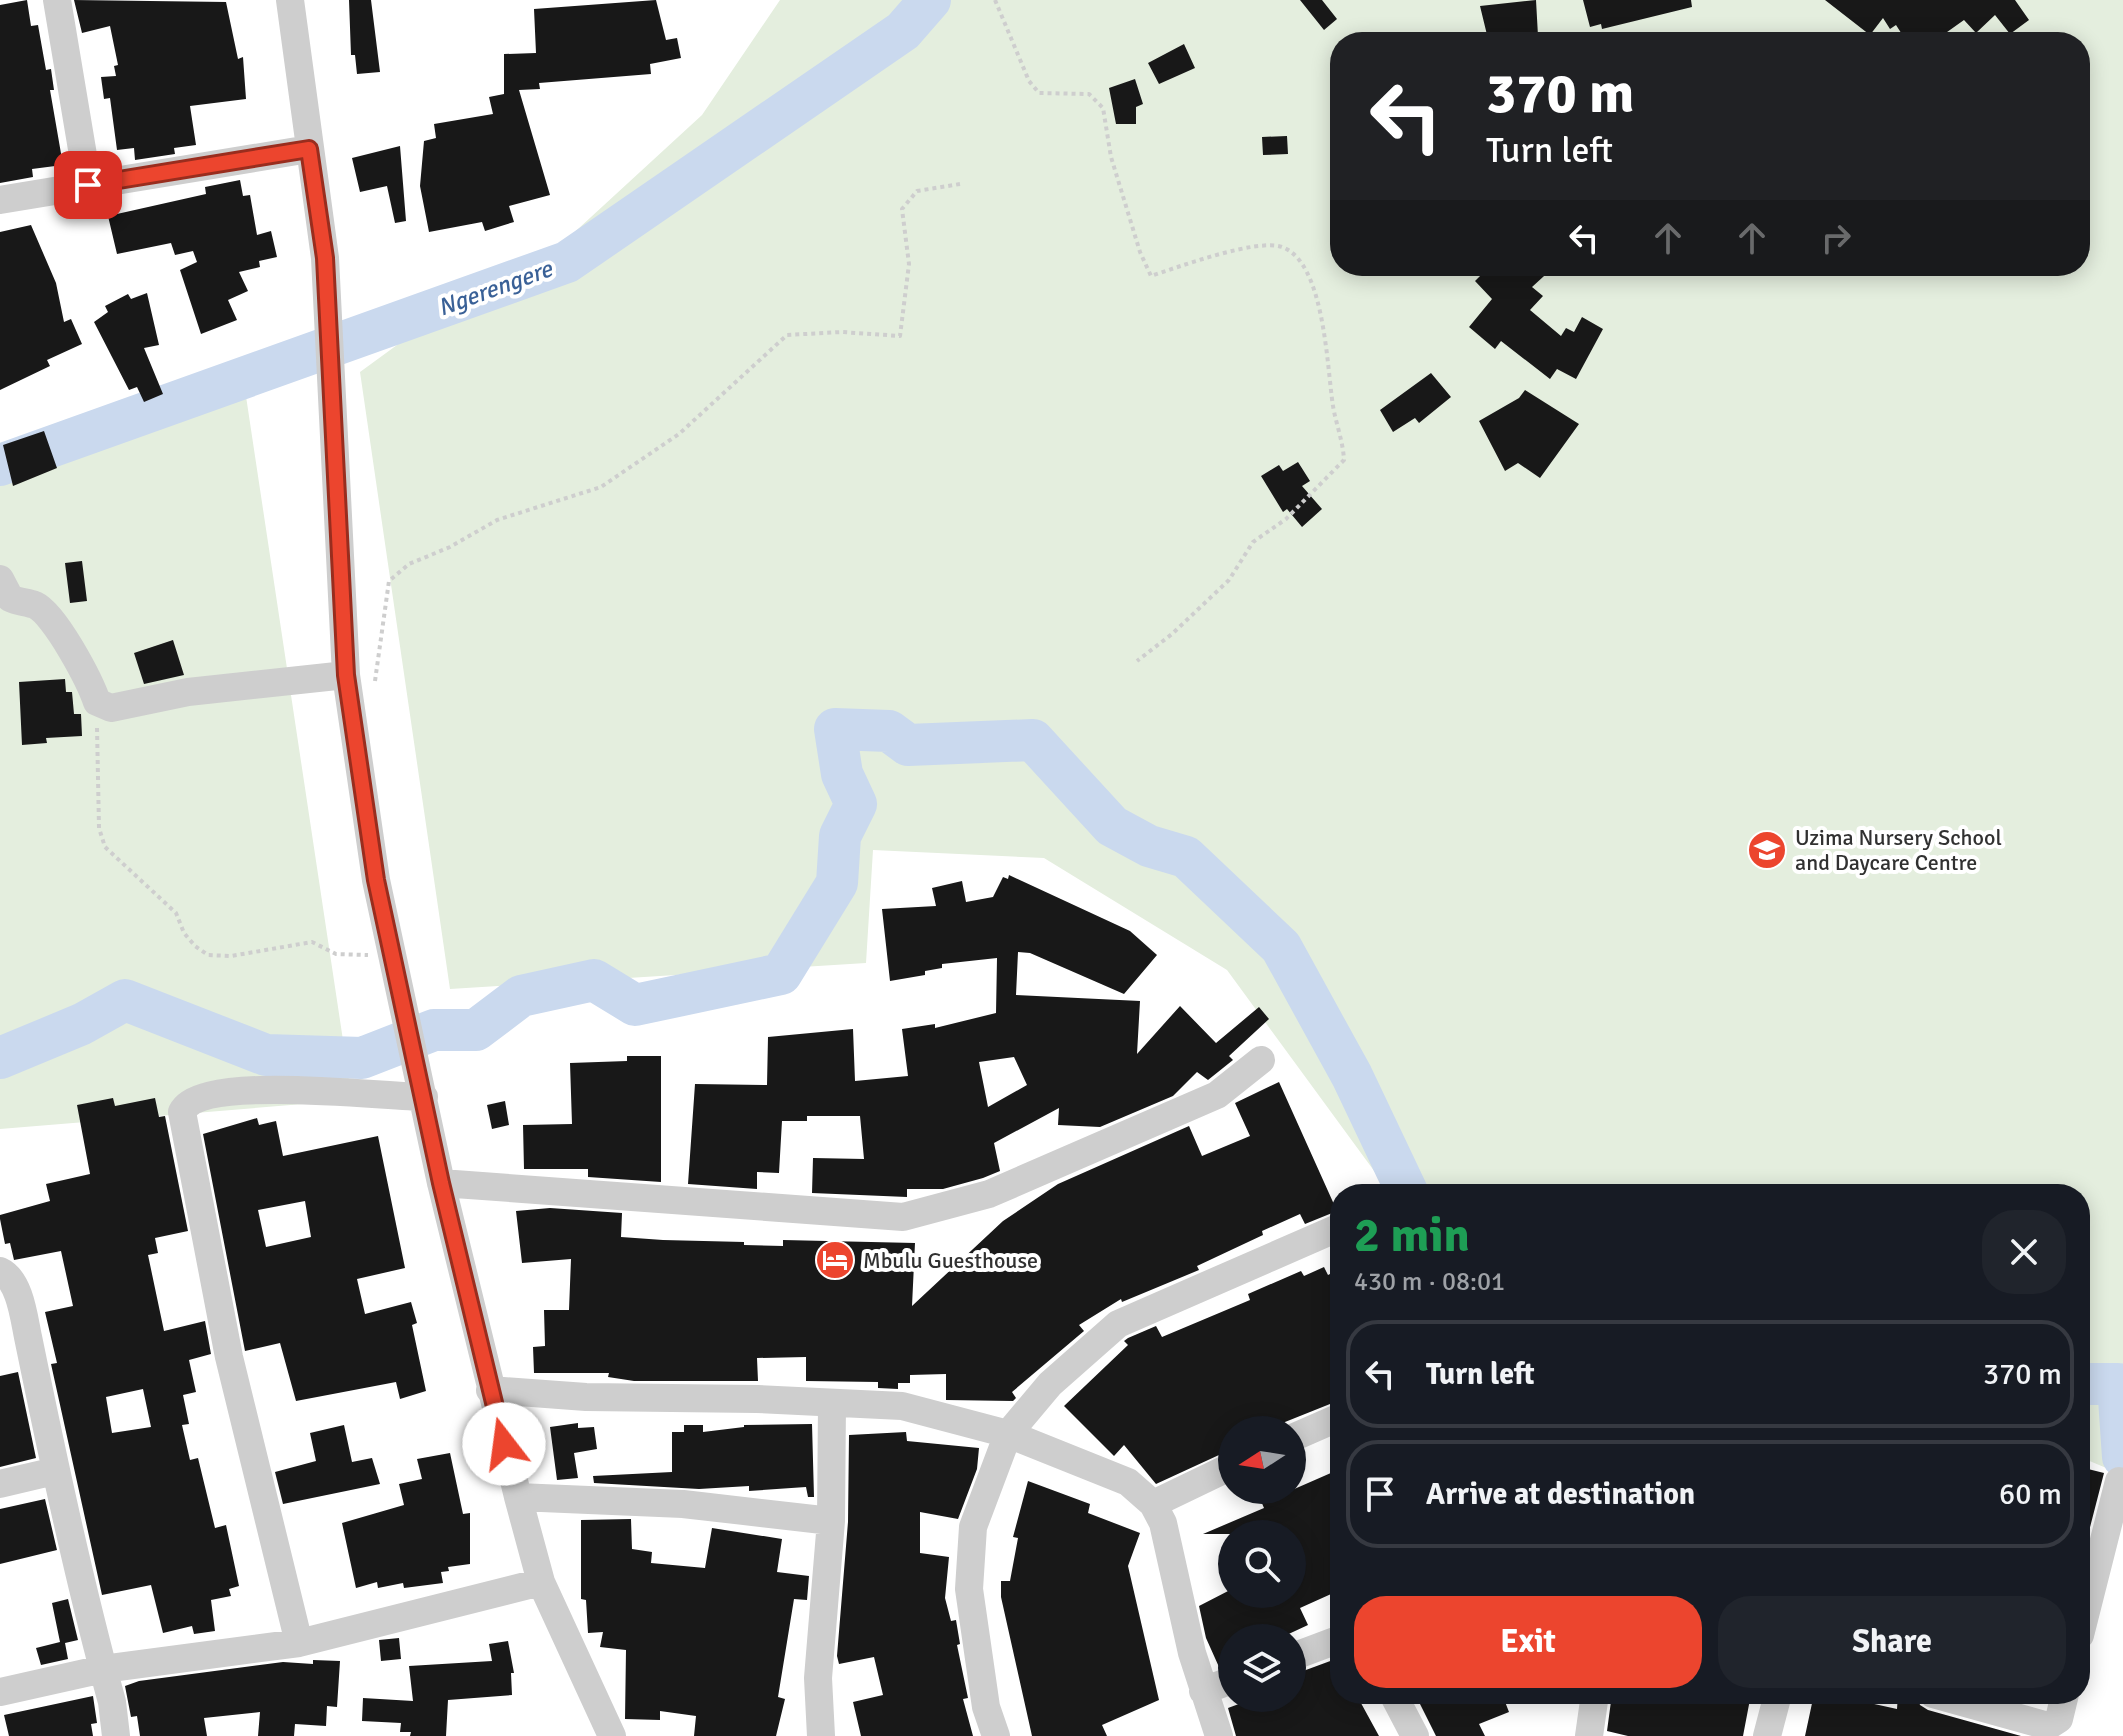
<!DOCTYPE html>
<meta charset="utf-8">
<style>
body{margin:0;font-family:Signika,sans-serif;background:#20242c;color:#f1f3f6;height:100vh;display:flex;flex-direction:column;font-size:30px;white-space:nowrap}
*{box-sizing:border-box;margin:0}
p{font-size:26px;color:#9ea1a6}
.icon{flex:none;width:44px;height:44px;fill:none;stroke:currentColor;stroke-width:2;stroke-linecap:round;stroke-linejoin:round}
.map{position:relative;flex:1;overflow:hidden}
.details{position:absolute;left:1330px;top:1184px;width:760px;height:520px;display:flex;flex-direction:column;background:#171b24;border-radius:32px;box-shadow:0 4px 20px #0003}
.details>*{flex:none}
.hud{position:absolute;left:1330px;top:32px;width:760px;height:244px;border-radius:32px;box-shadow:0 4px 20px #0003;background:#202124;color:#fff;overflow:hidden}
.needle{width:52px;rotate:258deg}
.controls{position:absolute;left:1218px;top:1416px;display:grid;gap:16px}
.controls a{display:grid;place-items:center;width:88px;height:88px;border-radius:50%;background:#171b24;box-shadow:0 4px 20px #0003;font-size:40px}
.pin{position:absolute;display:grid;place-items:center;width:68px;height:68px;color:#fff;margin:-34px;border-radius:16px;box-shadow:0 4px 12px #0006}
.me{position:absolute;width:88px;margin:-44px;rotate:345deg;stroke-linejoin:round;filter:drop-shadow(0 0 6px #0008)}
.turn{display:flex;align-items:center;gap:28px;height:168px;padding:0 24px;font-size:36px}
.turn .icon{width:104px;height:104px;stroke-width:2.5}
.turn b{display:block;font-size:56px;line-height:68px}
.lanes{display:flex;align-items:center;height:76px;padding:0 24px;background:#0003;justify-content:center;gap:40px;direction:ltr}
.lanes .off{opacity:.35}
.round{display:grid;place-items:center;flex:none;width:84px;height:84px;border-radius:32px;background:#20242c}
.head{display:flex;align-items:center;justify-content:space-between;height:136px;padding:0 24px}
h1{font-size:48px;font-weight:700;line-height:60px;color:#1e9e55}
.button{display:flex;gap:16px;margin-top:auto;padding:16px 24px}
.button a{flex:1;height:92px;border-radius:32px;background:#ec452e;color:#fff;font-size:32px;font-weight:700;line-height:92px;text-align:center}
.button a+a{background:#20242c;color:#f1f3f6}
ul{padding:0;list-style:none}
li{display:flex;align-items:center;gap:24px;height:108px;margin:0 16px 12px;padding:0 8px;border:4px solid #363941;border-radius:32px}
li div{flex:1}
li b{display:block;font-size:30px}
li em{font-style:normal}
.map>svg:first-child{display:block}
.green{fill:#e4eede;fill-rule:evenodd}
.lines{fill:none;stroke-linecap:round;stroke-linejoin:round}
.river{stroke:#cad9ee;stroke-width:42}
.building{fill:#181818;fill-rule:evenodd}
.path{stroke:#cecece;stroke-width:4;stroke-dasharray:4 4;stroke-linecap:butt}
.minor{stroke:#cecece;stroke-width:28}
.route-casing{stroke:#992d1e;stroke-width:20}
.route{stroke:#ec452e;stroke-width:14}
.labels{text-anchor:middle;stroke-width:8;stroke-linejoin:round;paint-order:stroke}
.poi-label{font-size:22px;fill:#313131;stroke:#fff;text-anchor:start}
.water-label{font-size:24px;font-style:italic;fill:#3a6197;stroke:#fff}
</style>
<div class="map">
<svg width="2123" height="1736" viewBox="0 0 2123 1736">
<rect width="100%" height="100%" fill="#fff"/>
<path class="green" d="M 780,0 L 2123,0 L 2123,1475 L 2080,1457 L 2080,1194 L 1391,1194 L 1227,970 L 1044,858 L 873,850 L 866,963 L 450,989 L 360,372 L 408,337 L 529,274 L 702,115 ZM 1340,42 L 2080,42 L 2080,266 L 1340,266 Z
M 244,383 L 352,1100 L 0,1129 L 0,481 L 45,467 Z"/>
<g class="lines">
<path class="river" d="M 0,465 L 567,262 L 903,31 L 930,0
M 0,1058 L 82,1024 L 125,1000 L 266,1055 L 362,1058 L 434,1030 L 476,1030 L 521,996 L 594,980 L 635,1005 L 781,974 L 837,883 L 840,836 L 856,804 L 842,774 L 835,729 L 889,731 L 908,745 L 1033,740 L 1112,826 L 1149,846 L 1186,857 L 1281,947 L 1352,1076 L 1408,1194
M 2080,1384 L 2118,1384 L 2123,1457"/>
</g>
<path class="building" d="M 27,0 L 31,26 L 38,25 L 46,70 L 51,69 L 54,90 L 50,90 L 63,165 L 32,169 L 33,177 L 0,183 L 0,5 Z
M 74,0 L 226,2 L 238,59 L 243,57 L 246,99 L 190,106 L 196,145 L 174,148 L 175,154 L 135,160 L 134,148 L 117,150 L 110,98 L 104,99 L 101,77 L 116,76 L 114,66 L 118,65 L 110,26 L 82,33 Z
M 349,0 L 371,0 L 380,72 L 357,74 L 355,55 L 351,55 Z
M 656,0 L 666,40 L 677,38 L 681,58 L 650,64 L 651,74 L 539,83 L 540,89 L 519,90 L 550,195 L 509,206 L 514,222 L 485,231 L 482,222 L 429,232 L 420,186 L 424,141 L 436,138 L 434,124 L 493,114 L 489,97 L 504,94 L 504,54 L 536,53 L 534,9 Z
M 1300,0 L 1322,0 L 1337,19 L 1324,30 Z
M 1536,0 L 1538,36 L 1488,39 L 1480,6 Z
M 1583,0 L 1691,0 L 1692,7 L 1602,29 L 1601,24 L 1590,27 Z
M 1825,0 L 2015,0 L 2029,20 L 2010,34 L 1995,15 L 1976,33 L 1964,20 L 1933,42 L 1907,42 L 1896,25 L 1890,29 L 1883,18 L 1870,35 Z
M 1184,44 L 1195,68 L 1159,84 L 1148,63 Z
M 1135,79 L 1143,104 L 1136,107 L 1136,124 L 1116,124 L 1109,88 Z
M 1287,136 L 1288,154 L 1263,155 L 1262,137 Z
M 400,146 L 406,221 L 395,223 L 387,186 L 360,192 L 352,158 Z
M 240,180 L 243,196 L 250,195 L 257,235 L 271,231 L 277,257 L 259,261 L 260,267 L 239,272 L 248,291 L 228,300 L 237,320 L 201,334 L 180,270 L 197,262 L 193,251 L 175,255 L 171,243 L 117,254 L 108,216 L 206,194 L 205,187 Z
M 31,225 L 56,283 L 64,322 L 71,319 L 82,344 L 47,360 L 50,366 L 0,390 L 0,232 Z
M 1490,266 L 1555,266 L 1532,287 L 1543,296 L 1530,310 L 1561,336 L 1566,328 L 1574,332 L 1582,317 L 1603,329 L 1576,379 L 1557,369 L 1550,379 L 1501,341 L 1495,349 L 1469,327 L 1492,299 L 1475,281 Z
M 147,293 L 159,345 L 144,348 L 163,394 L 144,402 L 137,387 L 129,390 L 94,322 L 108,312 L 105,306 L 128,294 L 131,299 Z
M 1431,373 L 1451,397 L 1419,423 L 1415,418 L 1393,432 L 1380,410 Z
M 1525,390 L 1579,424 L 1540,478 L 1518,463 L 1505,471 L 1479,421 L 1519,398 Z
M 44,431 L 57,468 L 13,486 L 3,445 Z
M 1298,462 L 1310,481 L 1302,486 L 1322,509 L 1302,527 L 1287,509 L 1283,512 L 1261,476 L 1279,465 L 1283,471 Z
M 82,561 L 87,601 L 70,603 L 65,563 Z
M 173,640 L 184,675 L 144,684 L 134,653 Z
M 65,679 L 66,692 L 72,692 L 74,714 L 81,714 L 82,736 L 46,738 L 47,743 L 22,745 L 19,682 Z
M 1009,875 L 1130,931 L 1157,955 L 1124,994 L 1030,953 L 1018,952 L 1016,995 L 1140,1001 L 1137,1054 L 1180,1006 L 1216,1043 L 1259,1007 L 1269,1019 L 1229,1056 L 1233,1060 L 1208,1080 L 1197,1072 L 1173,1096 L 1100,1127 L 1058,1125 L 1059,1108 L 994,1143 L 1000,1171 L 983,1178 L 943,1189 L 907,1189 L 907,1197 L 812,1193 L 813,1158 L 864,1159 L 860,1116 L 807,1116 L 807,1121 L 782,1121 L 779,1173 L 757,1172 L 757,1189 L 688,1184 L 695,1084 L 767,1085 L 768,1037 L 853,1029 L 855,1081 L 908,1076 L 902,1029 L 935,1024 L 935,1028 L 996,1013 L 997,958 L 942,964 L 942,968 L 925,971 L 925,975 L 890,981 L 882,909 L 936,906 L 932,888 L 962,881 L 966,902 L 993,897 L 1003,877 L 1008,879 ZM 1014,1057 L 1027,1085 L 988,1107 L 979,1062 Z
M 627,1056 L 661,1056 L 661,1182 L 588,1177 L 588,1169 L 524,1169 L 523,1125 L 572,1124 L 570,1063 L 627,1061 Z
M 1279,1082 L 1337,1211 L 1305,1224 L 1300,1214 L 1262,1231 L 1263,1235 L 1197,1266 L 1199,1270 L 1122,1302 L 1121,1299 L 1079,1325 L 1084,1331 L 1012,1392 L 1016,1398 L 1013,1401 L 946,1400 L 946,1374 L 910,1375 L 910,1383 L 898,1383 L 898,1389 L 878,1388 L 878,1382 L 806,1381 L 806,1357 L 757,1358 L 758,1381 L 634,1381 L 608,1377 L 609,1373 L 534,1373 L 533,1347 L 545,1346 L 544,1310 L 569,1310 L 571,1259 L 522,1263 L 516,1211 L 550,1208 L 622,1213 L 621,1237 L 663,1240 L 744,1242 L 744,1245 L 783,1246 L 783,1240 L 915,1243 L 912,1306 L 1003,1221 L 1058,1184 L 1189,1126 L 1202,1156 L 1250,1136 L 1235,1103 Z
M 113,1098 L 115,1106 L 155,1098 L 159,1117 L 165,1116 L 188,1231 L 155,1238 L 158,1253 L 148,1255 L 164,1331 L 205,1321 L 211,1354 L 189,1360 L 196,1392 L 183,1395 L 189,1424 L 182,1425 L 190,1460 L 198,1458 L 215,1528 L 226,1525 L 239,1586 L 229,1589 L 231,1596 L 211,1600 L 215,1631 L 194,1634 L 192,1626 L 163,1633 L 151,1585 L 102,1595 L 51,1364 L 57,1363 L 45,1312 L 73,1306 L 61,1251 L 14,1260 L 10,1243 L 5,1244 L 0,1219 L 0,1215 L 50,1201 L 46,1184 L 90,1174 L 77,1105 ZM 143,1389 L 151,1427 L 112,1433 L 106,1397 Z
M 505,1101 L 509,1125 L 492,1129 L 487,1105 Z
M 257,1118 L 259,1125 L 276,1121 L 283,1156 L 378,1136 L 405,1268 L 357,1279 L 365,1314 L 411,1302 L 417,1323 L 412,1325 L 426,1391 L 400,1399 L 396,1382 L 296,1401 L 280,1343 L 245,1351 L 203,1134 ZM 305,1201 L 311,1237 L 266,1247 L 258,1210 Z
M 1324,1267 L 1328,1275 L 1340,1269 L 1340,1400 L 1285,1422 L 1277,1430 L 1232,1430 L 1232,1449 L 1156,1484 L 1124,1445 L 1114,1456 L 1064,1406 L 1128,1345 L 1124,1341 L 1128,1338 L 1156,1326 L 1162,1337 L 1250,1300 L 1248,1294 L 1301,1271 L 1304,1276 Z
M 18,1372 L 36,1458 L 0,1467 L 0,1376 Z
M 578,1423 L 578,1428 L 594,1427 L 597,1449 L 574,1453 L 578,1478 L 557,1480 L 550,1427 Z
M 812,1424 L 814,1497 L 808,1497 L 806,1487 L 749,1491 L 749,1486 L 699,1489 L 594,1483 L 593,1476 L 672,1472 L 672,1432 L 684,1432 L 684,1425 L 703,1425 L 703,1432 L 744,1427 L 744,1425 Z
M 344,1425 L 352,1462 L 372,1458 L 380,1484 L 283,1504 L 275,1472 L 316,1461 L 310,1433 Z
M 906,1432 L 907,1441 L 979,1448 L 977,1469 L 958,1519 L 920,1512 L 920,1553 L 949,1557 L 945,1598 L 951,1621 L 956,1620 L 960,1644 L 957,1645 L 968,1698 L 963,1699 L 973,1736 L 861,1736 L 853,1702 L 883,1695 L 874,1657 L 839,1664 L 837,1656 L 848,1522 L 849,1435 Z
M 450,1453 L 463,1514 L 470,1513 L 470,1564 L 448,1567 L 449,1571 L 441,1572 L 443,1583 L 404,1588 L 403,1583 L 378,1588 L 377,1582 L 356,1588 L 342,1523 L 404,1505 L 399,1484 L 422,1479 L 417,1459 Z
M 2080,1467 L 2104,1473 L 2080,1566 Z
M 1340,1469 L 1340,1590 L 1300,1608 L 1308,1625 L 1280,1638 L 1232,1638 L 1232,1663 L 1219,1667 L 1206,1638 L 1199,1606 L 1232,1589 L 1232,1594 L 1292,1594 L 1292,1534 L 1203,1534 L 1264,1508 L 1258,1494 L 1268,1490 L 1292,1490 Z
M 1028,1481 L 1090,1504 L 1088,1513 L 1140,1533 L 1128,1566 L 1159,1700 L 1102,1725 L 1107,1736 L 1032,1736 L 1001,1597 L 1001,1581 L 1010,1581 L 1018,1538 L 1013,1537 Z
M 45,1499 L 57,1550 L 0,1564 L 0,1509 Z
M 631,1519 L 632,1549 L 652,1552 L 651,1563 L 705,1568 L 712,1528 L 782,1539 L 777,1572 L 809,1576 L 807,1600 L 794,1599 L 778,1697 L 785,1699 L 776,1736 L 694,1736 L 696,1716 L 660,1711 L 660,1720 L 625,1719 L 626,1650 L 600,1647 L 603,1632 L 588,1633 L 586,1600 L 581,1599 L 581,1520 Z
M 68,1599 L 78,1640 L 65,1643 L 68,1659 L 41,1665 L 36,1648 L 60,1642 L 52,1603 Z
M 399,1638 L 401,1659 L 381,1661 L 379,1640 Z
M 508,1641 L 514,1673 L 511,1673 L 512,1695 L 448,1700 L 446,1736 L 410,1736 L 411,1732 L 400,1732 L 401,1723 L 362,1721 L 363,1698 L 413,1701 L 409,1666 L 492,1661 L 489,1644 Z
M 313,1660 L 340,1661 L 337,1707 L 327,1706 L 326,1726 L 295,1724 L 294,1736 L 258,1736 L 260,1712 L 204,1718 L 207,1736 L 140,1736 L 137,1716 L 131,1717 L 125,1686 L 139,1681 L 283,1662 L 313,1664 Z
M 1333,1660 L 1336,1667 L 1340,1665 L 1340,1694 L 1356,1694 L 1379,1736 L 1236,1736 L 1228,1708 L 1255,1698 L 1292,1698 L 1292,1685 L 1298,1682 L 1295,1674 Z
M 1415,1694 L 1502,1694 L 1509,1712 L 1479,1724 L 1485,1736 L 1436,1736 Z
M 1612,1694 L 1751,1694 L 1743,1736 L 1628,1736 L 1607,1731 Z
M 1814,1694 L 1857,1694 L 1856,1700 L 1897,1709 L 1898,1694 L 1916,1694 L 1920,1705 L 1928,1710 L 2021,1736 L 1805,1736 Z
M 93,1696 L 97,1723 L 91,1724 L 93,1736 L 9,1736 L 4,1715 Z"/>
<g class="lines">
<path class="path" d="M 995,0 L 1029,81 L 1039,93 L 1089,94 L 1103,108 L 1111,157 L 1140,252 L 1151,276 C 1178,267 1257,238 1282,247 C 1325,262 1327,369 1333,406 C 1336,424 1343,441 1344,460 L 1286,519 L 1253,542 L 1229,580 L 1172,634 L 1137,661
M 375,681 L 389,581 L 409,564 L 450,547 L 497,520 L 601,487 L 679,434 L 787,335 L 842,332 L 900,336 L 909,264 L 902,209 L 917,191 L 960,184
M 97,728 L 99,828 L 105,847 L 176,913 L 184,933 L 195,946 L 208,955 L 231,956 L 312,942 L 336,954 L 368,955"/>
<path class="minor" d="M 57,0 L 88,185
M 290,0 L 325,258 L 346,675 L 376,880 L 441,1183 L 518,1497 L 541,1582 L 612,1736
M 0,200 L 309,149
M 0,579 L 10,598 C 18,602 27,602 35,605 C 55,614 90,681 97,702 L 111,708 L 188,692 L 346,675
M 441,1183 L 903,1217 L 989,1194 L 1217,1095 L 1261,1060
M 0,1271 C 20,1280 24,1318 28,1337 C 53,1459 79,1581 112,1702 L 116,1736
M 490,1390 L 586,1397 L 757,1399 L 902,1406 L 1008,1434 L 1128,1482 L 1153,1504 L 1163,1523 L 1192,1653 L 1219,1736
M 1292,1438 L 1340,1417
M 0,1484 L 55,1471
M 518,1497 L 683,1504 L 831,1521
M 1153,1504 L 1232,1466
M 2080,1635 L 2119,1481
M 299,1643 L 229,1357 L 182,1112 C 201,1073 382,1097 424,1097
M 1292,1657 L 1340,1639
M 1203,1691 L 1232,1680
M 0,1692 L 103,1669 L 299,1643 L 541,1582
M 1393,1694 L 1415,1736
M 1933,1694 L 2048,1726 L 2059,1719 L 2065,1694
M 821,1736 L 818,1678 L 831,1521 L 832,1403
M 996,1736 L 986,1707 L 969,1589 L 973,1527 L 1008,1434 L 1050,1384 L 1118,1324 L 1340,1227
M 1589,1736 L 1595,1694
M 1767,1736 L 1778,1694"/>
</g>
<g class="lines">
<defs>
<path id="route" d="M 88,185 L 309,149 L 325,258 L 346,675 L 376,880 L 441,1183 L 504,1444"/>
</defs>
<use href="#route" class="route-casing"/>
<use href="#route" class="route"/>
</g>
<defs>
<symbol id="school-disc" viewBox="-11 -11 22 22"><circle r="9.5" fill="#ec452e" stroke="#fff"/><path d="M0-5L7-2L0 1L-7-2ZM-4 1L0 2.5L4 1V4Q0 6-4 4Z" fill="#fff"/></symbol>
<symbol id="hotel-disc" viewBox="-11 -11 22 22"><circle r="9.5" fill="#ec452e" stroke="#fff"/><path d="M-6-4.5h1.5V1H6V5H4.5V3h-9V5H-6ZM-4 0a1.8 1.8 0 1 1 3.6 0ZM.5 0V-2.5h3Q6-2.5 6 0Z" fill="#fff"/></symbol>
</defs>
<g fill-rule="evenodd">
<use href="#school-disc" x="1745" y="828" width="44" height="44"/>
<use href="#hotel-disc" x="813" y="1238" width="44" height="44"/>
</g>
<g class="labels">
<g class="poi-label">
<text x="1795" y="845">Uzima Nursery School<tspan x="1795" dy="25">and Daycare Centre</tspan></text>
<text x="863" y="1268">Mbulu Guesthouse</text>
</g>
<g class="water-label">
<text transform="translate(495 288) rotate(-20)" y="8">Ngerengere</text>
</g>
</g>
</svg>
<div class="controls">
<a><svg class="needle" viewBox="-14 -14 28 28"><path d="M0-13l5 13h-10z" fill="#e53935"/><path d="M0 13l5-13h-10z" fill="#9ea1a6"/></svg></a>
<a><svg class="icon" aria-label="search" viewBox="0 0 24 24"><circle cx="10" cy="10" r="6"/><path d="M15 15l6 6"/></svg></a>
<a><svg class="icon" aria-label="layers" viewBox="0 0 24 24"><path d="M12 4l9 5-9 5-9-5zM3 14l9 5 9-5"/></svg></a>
</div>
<div class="pin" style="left:88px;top:185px;background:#d93025"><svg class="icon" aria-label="arrive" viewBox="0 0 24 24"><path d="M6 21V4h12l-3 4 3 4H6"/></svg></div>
<svg class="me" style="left:504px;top:1444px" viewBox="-20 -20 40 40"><circle r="19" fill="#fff"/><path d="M0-13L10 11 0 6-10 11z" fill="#ec452e"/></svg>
<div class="hud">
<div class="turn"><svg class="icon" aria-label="left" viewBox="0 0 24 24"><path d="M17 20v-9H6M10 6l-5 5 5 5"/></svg><div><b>370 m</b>Turn left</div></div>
<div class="lanes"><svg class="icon" aria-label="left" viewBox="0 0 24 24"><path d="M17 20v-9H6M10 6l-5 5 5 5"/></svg><svg class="icon off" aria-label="ahead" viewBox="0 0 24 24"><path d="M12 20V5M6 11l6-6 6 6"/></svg><svg class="icon off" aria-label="ahead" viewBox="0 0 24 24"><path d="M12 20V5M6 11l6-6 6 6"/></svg><svg class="icon off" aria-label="right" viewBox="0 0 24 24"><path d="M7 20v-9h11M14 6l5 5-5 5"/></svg></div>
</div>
<section class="details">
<div class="head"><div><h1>2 min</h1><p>430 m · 08:01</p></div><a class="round"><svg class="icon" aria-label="close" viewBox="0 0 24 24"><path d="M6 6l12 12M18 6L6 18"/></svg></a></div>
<ul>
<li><svg class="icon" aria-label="left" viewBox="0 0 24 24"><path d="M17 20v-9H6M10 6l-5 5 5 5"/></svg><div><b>Turn left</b></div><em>370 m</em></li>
<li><svg class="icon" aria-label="arrive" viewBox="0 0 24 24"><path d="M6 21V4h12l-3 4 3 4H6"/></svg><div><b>Arrive at destination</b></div><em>60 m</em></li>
</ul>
<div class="button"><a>Exit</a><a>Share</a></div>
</section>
</div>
